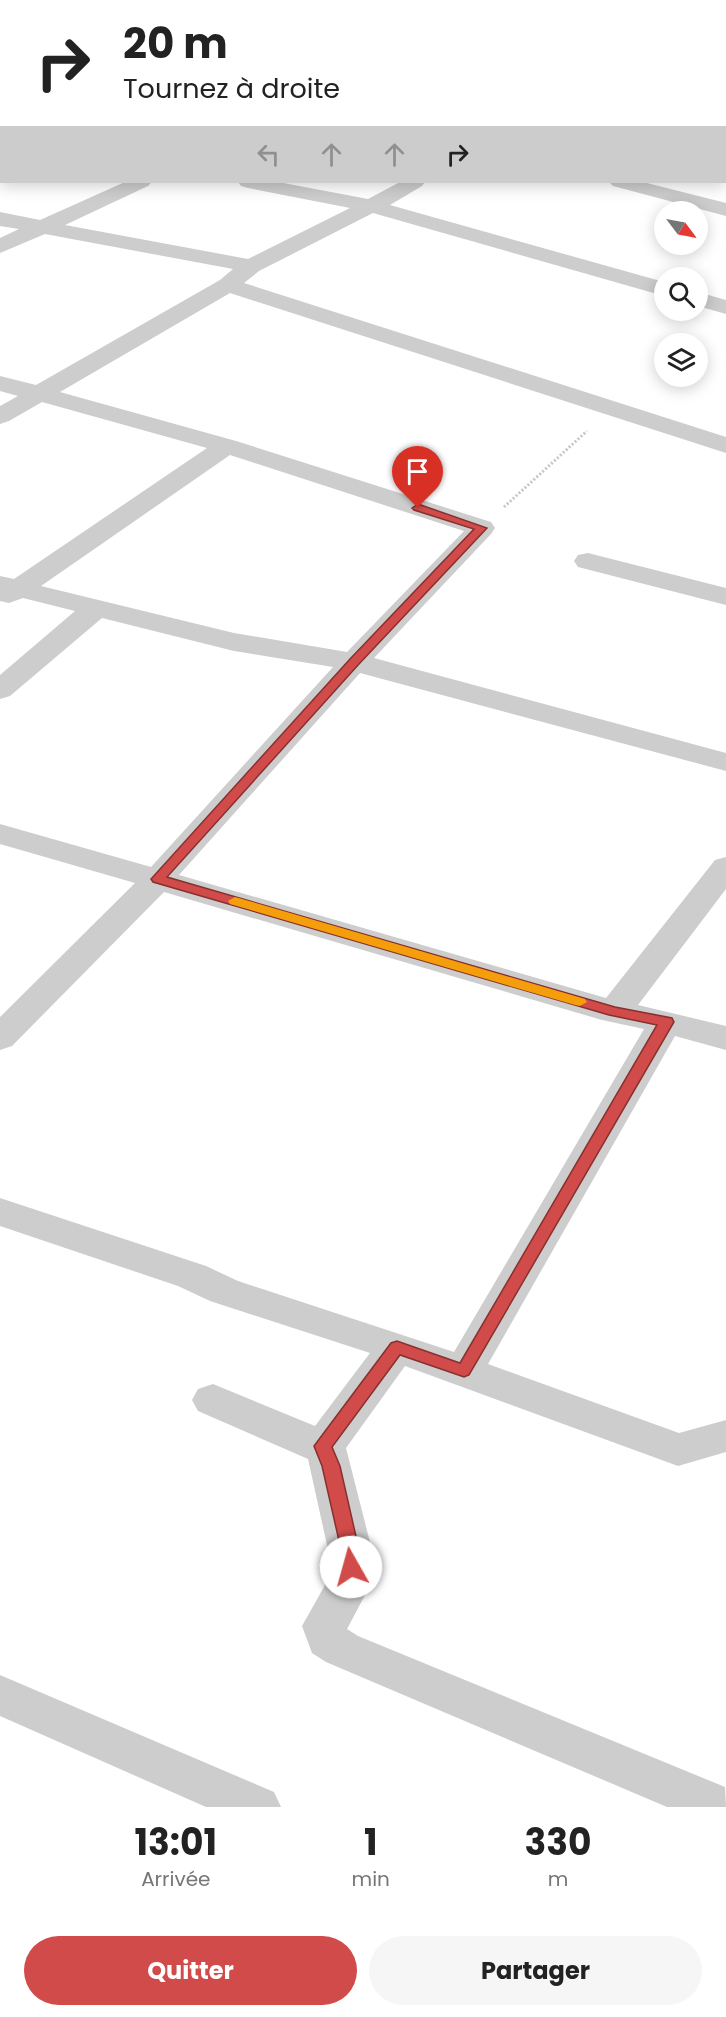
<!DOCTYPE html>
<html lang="fr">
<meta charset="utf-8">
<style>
body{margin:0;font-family:Poppins,sans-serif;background:#f6f6f6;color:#222;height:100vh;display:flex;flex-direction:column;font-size:22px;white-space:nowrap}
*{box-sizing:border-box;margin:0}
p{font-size:20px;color:#767676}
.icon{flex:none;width:33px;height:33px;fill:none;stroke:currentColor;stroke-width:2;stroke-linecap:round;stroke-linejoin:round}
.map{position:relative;height:1807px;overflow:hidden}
.details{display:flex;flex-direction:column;background:#fff;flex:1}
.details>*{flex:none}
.banner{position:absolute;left:0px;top:0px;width:726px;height:183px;box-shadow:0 3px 15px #0003;background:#fff;color:#222;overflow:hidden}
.needle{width:39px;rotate:122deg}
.buttons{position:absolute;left:654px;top:201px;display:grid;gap:12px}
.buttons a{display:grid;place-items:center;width:54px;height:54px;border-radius:50%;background:#fff;box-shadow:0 3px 15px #0003;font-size:30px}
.pin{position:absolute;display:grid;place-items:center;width:51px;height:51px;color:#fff;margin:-62px -26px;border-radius:50% 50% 50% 0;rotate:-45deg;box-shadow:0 0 6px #0007}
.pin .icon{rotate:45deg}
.me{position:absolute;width:66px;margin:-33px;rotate:353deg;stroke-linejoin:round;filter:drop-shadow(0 0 4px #0008)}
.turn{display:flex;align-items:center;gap:21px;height:126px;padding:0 24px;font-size:27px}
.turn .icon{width:78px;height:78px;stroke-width:2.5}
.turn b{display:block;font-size:42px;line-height:51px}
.lanes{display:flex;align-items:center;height:57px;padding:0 24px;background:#0003;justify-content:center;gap:30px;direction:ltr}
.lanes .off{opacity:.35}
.eta{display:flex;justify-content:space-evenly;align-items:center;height:102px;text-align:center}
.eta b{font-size:36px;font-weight:700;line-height:42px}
.primary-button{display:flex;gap:12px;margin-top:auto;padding:12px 24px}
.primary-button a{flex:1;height:69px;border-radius:36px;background:#d04b49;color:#fff;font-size:24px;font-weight:700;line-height:69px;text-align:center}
.primary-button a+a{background:#f6f6f6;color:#222}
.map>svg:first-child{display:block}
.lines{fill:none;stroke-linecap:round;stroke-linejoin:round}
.path{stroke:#c7c7c7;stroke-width:3;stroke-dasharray:2 2;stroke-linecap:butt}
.minor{fill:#cdcdcd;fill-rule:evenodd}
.route{fill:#d04b49;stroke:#87312f;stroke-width:1.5}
.slow{fill:#f59e0b}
</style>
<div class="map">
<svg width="726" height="1807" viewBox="0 0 726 1807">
<rect width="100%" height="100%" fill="#fff"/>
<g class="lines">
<path class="path" d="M 504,507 L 587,431"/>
<path class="minor" d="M 108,0 L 134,0 L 135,2 L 109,2 Z
M 420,0 L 443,0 L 444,2 L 421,2 Z
M 724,3 L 726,3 L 724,14 Z
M 724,66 L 726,67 L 726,79 L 724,78 Z
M 2,73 L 2,85 L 0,86 L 0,74 Z
M 0,127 L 2,127 L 2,140 L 0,140 Z
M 724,139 L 726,139 L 724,152 Z
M 125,182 L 152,182 L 148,186 L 65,225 L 248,259 L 350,208 L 248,188 L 241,186 L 238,182 L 278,182 L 368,199 L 400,182 L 425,182 L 422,186 L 390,205 L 664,282 L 664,296 L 373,213 L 259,271 L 244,283 L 726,437 L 726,453 L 230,293 L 60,392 L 236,441 L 491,522 L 495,528 L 491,534 L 374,658 L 726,753 L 726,771 L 360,673 L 179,875 L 606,998 L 715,860 L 726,857 L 726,889 L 638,1005 L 726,1026 L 726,1050 L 675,1036 L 488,1364 L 679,1433 L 726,1420 L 726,1452 L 678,1466 L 405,1366 L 346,1448 L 373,1554 L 373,1580 L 347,1629 L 358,1636 L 725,1787 L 726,1807 L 667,1807 L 326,1662 L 312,1653 L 302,1626 L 329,1578 L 329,1554 L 308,1459 L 198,1411 L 192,1400 L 198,1389 L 213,1384 L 315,1426 L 370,1353 L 210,1301 L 178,1286 L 0,1226 L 0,1198 L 206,1266 L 238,1281 L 454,1352 L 644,1029 L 602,1020 L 164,892 L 12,1046 L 0,1050 L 0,1017 L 135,883 L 0,844 L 0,824 L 151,867 L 333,667 L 234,651 L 102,618 L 10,696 L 0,699 L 0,675 L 75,611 L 23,598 L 9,603 L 0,601 L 0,576 L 14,579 L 207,448 L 42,402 L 9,421 L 0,424 L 0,406 L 18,396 L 0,391 L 0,376 L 36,385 L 220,280 L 233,269 L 45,234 L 0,253 L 0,238 L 19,229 L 0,226 L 0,212 L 40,220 ZM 230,455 L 464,531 L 347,652 L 234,633 L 41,586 Z
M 609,182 L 643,182 L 726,203 L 726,216 L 613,186 Z
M 698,292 L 726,300 L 726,314 L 698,306 Z
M 588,553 L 726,588 L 726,605 L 578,567 L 574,561 L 578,555 Z
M 0,1675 L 274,1792 L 281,1807 L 206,1807 L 0,1716 Z"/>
</g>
<path class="route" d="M 418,504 L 487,528 L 359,664 L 167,877 L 615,1007 L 672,1018 L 674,1022 L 469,1375 L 464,1377 L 400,1355 L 332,1447 L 340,1466 L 360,1554 L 360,1567 L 358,1572 L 351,1574 L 345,1572 L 342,1567 L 342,1554 L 322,1466 L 314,1446 L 317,1442 L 391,1343 L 397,1341 L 460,1363 L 657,1025 L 609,1015 L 153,882 L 151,879 L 350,659 L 474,529 L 414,510 L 412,508 Z"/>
<path class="slow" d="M 235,897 L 585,999 L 587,1002 L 580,1006 L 575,1005 L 230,904 L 228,901 Z"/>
</svg>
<div class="buttons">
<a><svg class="needle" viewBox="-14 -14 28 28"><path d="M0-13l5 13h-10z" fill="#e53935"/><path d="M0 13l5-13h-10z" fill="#767676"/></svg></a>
<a><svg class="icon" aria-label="search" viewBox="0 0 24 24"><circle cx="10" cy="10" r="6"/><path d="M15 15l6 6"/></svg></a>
<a><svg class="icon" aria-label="layers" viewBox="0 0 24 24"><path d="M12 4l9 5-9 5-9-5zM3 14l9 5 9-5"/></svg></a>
</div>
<div class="pin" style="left:418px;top:508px;background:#d93025"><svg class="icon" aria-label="arrive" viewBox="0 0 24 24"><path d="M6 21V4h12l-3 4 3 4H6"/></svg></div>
<svg class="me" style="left:351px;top:1567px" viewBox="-20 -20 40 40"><circle r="19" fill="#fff"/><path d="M0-13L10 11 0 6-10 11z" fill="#d04b49"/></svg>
<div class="banner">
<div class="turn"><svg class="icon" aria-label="right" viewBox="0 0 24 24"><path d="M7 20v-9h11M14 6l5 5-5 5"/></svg><div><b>20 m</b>Tournez à droite</div></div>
<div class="lanes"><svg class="icon off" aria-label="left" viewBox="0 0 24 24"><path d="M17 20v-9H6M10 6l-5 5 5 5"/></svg><svg class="icon off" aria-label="ahead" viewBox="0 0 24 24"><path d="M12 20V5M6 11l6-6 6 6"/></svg><svg class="icon off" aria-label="ahead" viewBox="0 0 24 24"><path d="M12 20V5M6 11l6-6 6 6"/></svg><svg class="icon" aria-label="right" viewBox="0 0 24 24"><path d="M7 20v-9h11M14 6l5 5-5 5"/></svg></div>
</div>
</div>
<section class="details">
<div class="eta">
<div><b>13:01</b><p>Arrivée</p></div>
<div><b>1</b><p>min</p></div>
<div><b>330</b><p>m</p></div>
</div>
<div class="primary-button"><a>Quitter</a><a>Partager</a></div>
</section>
